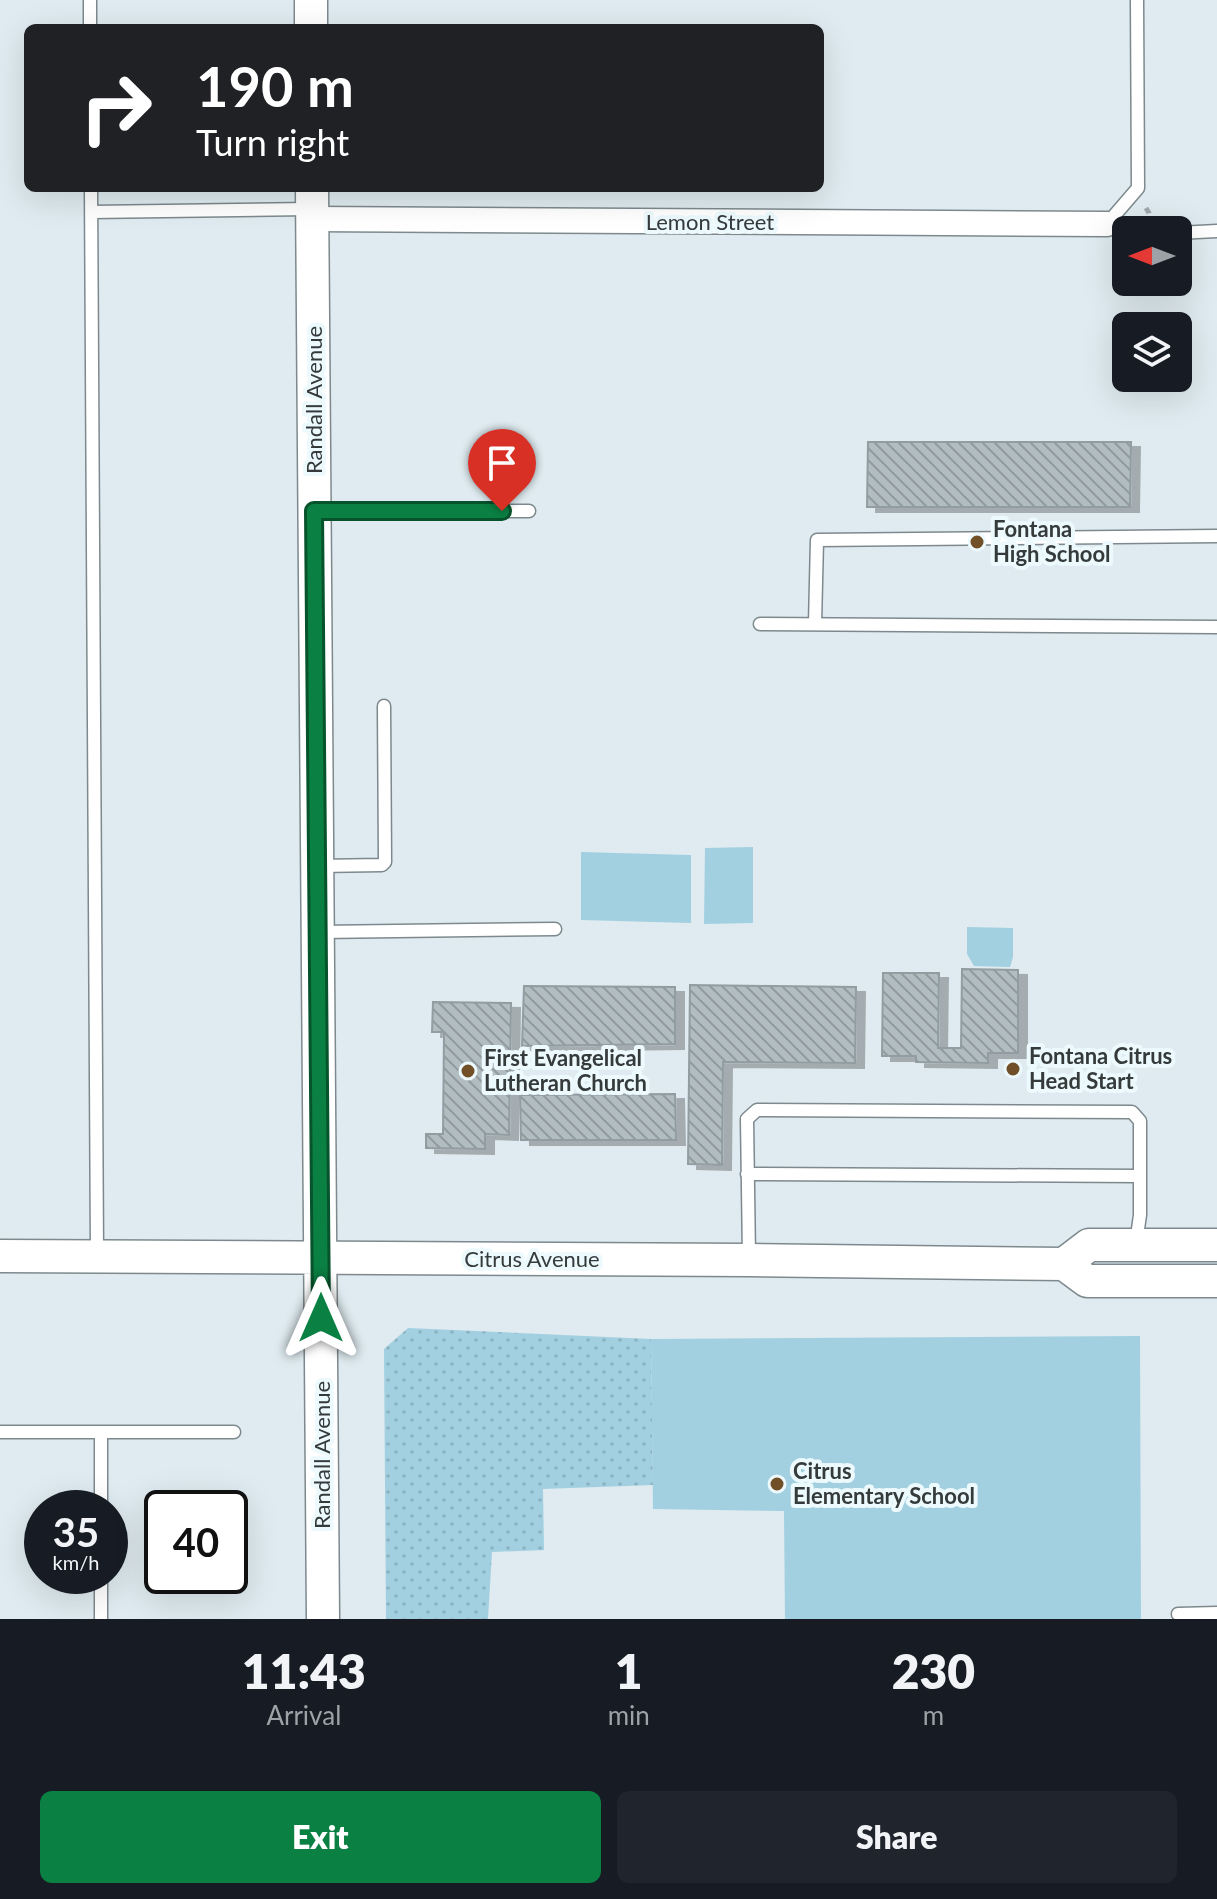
<!DOCTYPE html>
<style>
body{margin:0;font-family:Lato,sans-serif;background:#20242c;color:#f1f3f6;height:100vh;display:flex;flex-direction:column;font-size:30px;white-space:nowrap}
*{box-sizing:border-box;margin:0}
p{font-size:26px;color:#9ea1a6}
.icon{flex:none;width:44px;height:44px;fill:none;stroke:currentColor;stroke-width:2;stroke-linecap:round;stroke-linejoin:round}
.map{position:relative;height:1619px;overflow:hidden}
.drawer{display:flex;flex-direction:column;background:#171b24;flex:1}
.drawer>*{flex:none}
.hud{position:absolute;left:24px;top:24px;width:800px;height:168px;border-radius:12px;box-shadow:0 8px 32px #0002;background:#202124;color:#fff;overflow:hidden}
.needle{width:52px;rotate:270deg}
.fabs{position:absolute;left:1112px;top:216px;display:grid;gap:16px}
.fabs a{display:grid;place-items:center;width:80px;height:80px;border-radius:12px;background:#171b24;box-shadow:0 8px 32px #0002;font-size:40px}
.speed{position:absolute;left:24px;top:1490px;display:flex;gap:16px;font-size:40px;font-weight:700;text-align:center}
.speed>*{display:grid;place-content:center;width:104px;height:104px;border-radius:50%;background:#171b24;box-shadow:0 8px 32px #0002;line-height:1}
.speed small{font-size:20px;font-weight:400}
.speed .limit{border:4px solid #111;border-radius:12px;background:#fff;color:#111}
.pin{position:absolute;display:grid;place-items:center;width:68px;height:68px;color:#fff;margin:-82px -34px;border-radius:50% 50% 50% 0;rotate:-45deg;box-shadow:0 0 8px #0007}
.pin .icon{rotate:45deg}
.me{position:absolute;width:88px;margin:-44px;rotate:0deg;stroke-linejoin:round;filter:drop-shadow(0 0 6px #0008)}
.turn{display:flex;align-items:center;gap:28px;height:168px;padding:0 40px;font-size:36px}
.turn .icon{width:104px;height:104px;stroke-width:2.5}
.turn b{display:block;font-size:56px;line-height:68px}
.eta{display:flex;justify-content:space-evenly;align-items:center;height:136px;text-align:center}
.eta b{font-size:48px;font-weight:800;line-height:56px}
.button{display:flex;gap:16px;margin-top:auto;padding:16px 40px}
.button a{flex:1;height:92px;border-radius:12px;background:#0b8043;color:#fff;font-size:32px;font-weight:800;line-height:92px;text-align:center}
.button a+a{background:#20242c;color:#f1f3f6}
.map>svg:first-child{display:block}
.grass{fill:url(#grass-dots)}
.green{fill:#a2d0e0}
.building{fill:url(#building-back-hatch);stroke:#929da1;stroke-width:2;filter:url(#shadow)}
.lines{fill:none;stroke-linecap:round;stroke-linejoin:round}
.lane-casing{stroke:#7d898d;stroke-width:15}
.street-casing{stroke:#7d898d;stroke-width:27}
.secondary-casing{stroke:#7d898d;stroke-width:35}
.path{stroke:#a0a9ad;stroke-width:5;stroke-dasharray:6 6;stroke-linecap:butt}
.lane{stroke:#fff;stroke-width:12}
.street{stroke:#fff;stroke-width:24}
.secondary{stroke:#fff;stroke-width:32}
.route-casing{stroke:#07532c;stroke-width:20}
.route{stroke:#0b8043;stroke-width:14}
.poi-dot{fill:#715027;stroke:#ecf9fd;stroke-width:3}
.labels{text-anchor:middle;stroke-width:8;stroke-linejoin:round;paint-order:stroke}
.street-label{font-size:22px;fill:#353a3b;stroke:#ecf9fd}
.poi-label{font-size:22px;font-weight:bold;fill:#353a3b;stroke:#ecf9fd;text-anchor:start}
</style>
<div class="map">
<svg width="1217" height="1619" viewBox="0 0 1217 1619">
<defs>
<pattern id="grass-dots" width="8" height="8" patternUnits="userSpaceOnUse" patternTransform="scale(2)"><rect width="8" height="8" fill="#a2d0e0"/><path d="M2 2h.1M6 6h.1" fill="none" stroke="#8cb3c1" stroke-width="1.8" stroke-linecap="round"/></pattern>
<pattern id="building-back-hatch" width="6" height="6" patternUnits="userSpaceOnUse" patternTransform="scale(2)"><rect width="6" height="6" fill="#b1bdc1"/><path d="M-1 5l2 2M0 0l6 6M5-1l2 2" fill="none" stroke="#919b9e"/></pattern>
<filter id="shadow"><feDropShadow dx="9" dy="5" stdDeviation="0" flood-color="#0004"/></filter>
</defs>
<rect width="100%" height="100%" fill="#dfebf0"/>
<path class="grass" d="M 408,1328 L 651,1339 L 653,1485 L 543,1489 L 544,1550 L 492,1552 L 488,1619 L 386,1619 L 384,1349 Z"/>
<path class="green" d="M 753,847 L 753,923 L 704,924 L 705,848 Z
M 581,852 L 691,855 L 691,923 L 581,920 Z
M 967,927 L 1013,928 L 1013,957 L 1010,967 L 974,966 L 967,954 Z
M 1140,1336 L 1141,1619 L 785,1619 L 784,1511 L 653,1509 L 651,1339 Z"/>
<path class="building" d="M 868,442 L 1131,442 L 1130,507 L 867,507 Z
M 962,969 L 1018,970 L 1018,1053 L 988,1053 L 988,1063 L 916,1062 L 916,1056 L 882,1056 L 883,973 L 939,973 L 938,1048 L 961,1048 Z
M 690,985 L 856,987 L 855,1063 L 723,1062 L 722,1165 L 688,1164 Z
M 524,986 L 675,987 L 675,1044 L 522,1046 Z
M 433,1002 L 511,1003 L 509,1135 L 485,1134 L 485,1149 L 426,1148 L 426,1134 L 443,1134 L 444,1032 L 432,1032 Z
M 675,1094 L 676,1140 L 521,1140 L 520,1095 Z"/>
<g class="lines">
<defs>
<path id="lane" d="M 90,0 L 90,28
M 91,188 L 97,1255
M 91,212 L 309,209
M 1126,231 L 1107,224 L 1138,188 L 1137,0
M 1178,233 L 1217,231
M 318,511 L 529,511
M 760,624 L 1217,627
M 815,624 L 817,540 L 1217,536
M 318,866 L 382,865 L 385,862 L 384,706
M 320,932 L 555,929
M 747,1174 L 1140,1176
M 749,1257 L 747,1119 L 757,1110 L 1132,1112 L 1140,1121 L 1140,1215 L 1136,1243
M 0,1432 L 234,1432
M 101,1432 L 101,1508
M 101,1576 L 101,1619
M 1178,1614 L 1217,1613"/>
<path id="street" d="M 313,219 L 1107,224"/>
<path id="secondary" d="M 311,0 L 311,28
M 312,188 L 323,1619
M 0,1256 L 749,1260 L 1064,1264 L 1087,1281 L 1217,1281
M 1064,1264 L 1089,1245 L 1217,1245"/>
</defs>
<use href="#lane" class="lane-casing"/>
<use href="#street" class="street-casing"/>
<use href="#secondary" class="secondary-casing"/>
<path class="path" d="M 1146,208 L 1149,213 L 1151,230"/>
<use href="#lane" class="lane"/>
<use href="#street" class="street"/>
<use href="#secondary" class="secondary"/>
</g>
<g class="lines">
<defs>
<path id="route" d="M 321,1318 L 314,511 L 502,511"/>
</defs>
<use href="#route" class="route-casing"/>
<use href="#route" class="route"/>
</g>
<g class="poi-dot">
<circle cx="977" cy="542" r="8"/>
<circle cx="1013" cy="1069" r="8"/>
<circle cx="468" cy="1071" r="8"/>
<circle cx="777" cy="1484" r="8"/>
</g>
<g class="labels">
<g class="street-label">
<text x="710" y="230">Lemon Street</text>
<text transform="translate(314 400) rotate(-90)" y="8">Randall Avenue</text>
<text x="532" y="1267">Citrus Avenue</text>
<text transform="translate(322 1455) rotate(-90)" y="8">Randall Avenue</text>
</g>
<g class="poi-label">
<text x="993" y="537">Fontana<tspan x="993" dy="25">High School</tspan></text>
<text x="1029" y="1064">Fontana Citrus<tspan x="1029" dy="25">Head Start</tspan></text>
<text x="484" y="1066">First Evangelical<tspan x="484" dy="25">Lutheran Church</tspan></text>
<text x="793" y="1479">Citrus<tspan x="793" dy="25">Elementary School</tspan></text>
</g>
</g>
</svg>
<div class="fabs">
<a><svg class="needle" viewBox="-14 -14 28 28"><path d="M0-13l5 13h-10z" fill="#e53935"/><path d="M0 13l5-13h-10z" fill="#9ea1a6"/></svg></a>
<a><svg class="icon" aria-label="layers" viewBox="0 0 24 24"><path d="M12 4l9 5-9 5-9-5zM3 14l9 5 9-5"/></svg></a>
</div>
<div class="speed"><div>35<small>km/h</small></div><div class="limit">40</div></div>
<div class="pin" style="left:502px;top:511px;background:#d93025"><svg class="icon" aria-label="arrive" viewBox="0 0 24 24"><path d="M6 21V4h12l-3 4 3 4H6"/></svg></div>
<svg class="me" style="left:321px;top:1318px" viewBox="-20 -20 40 40"><path d="M0-17L14 15 0 8-14 15z" fill="#0b8043" stroke="#fff" stroke-width="4"/></svg>
<div class="hud">
<div class="turn"><svg class="icon" aria-label="right" viewBox="0 0 24 24"><path d="M7 20v-9h11M14 6l5 5-5 5"/></svg><div><b>190 m</b>Turn right</div></div>
</div>
</div>
<section class="drawer">
<div class="eta">
<div><b>11:43</b><p>Arrival</p></div>
<div><b>1</b><p>min</p></div>
<div><b>230</b><p>m</p></div>
</div>
<div class="button"><a>Exit</a><a>Share</a></div>
</section>
